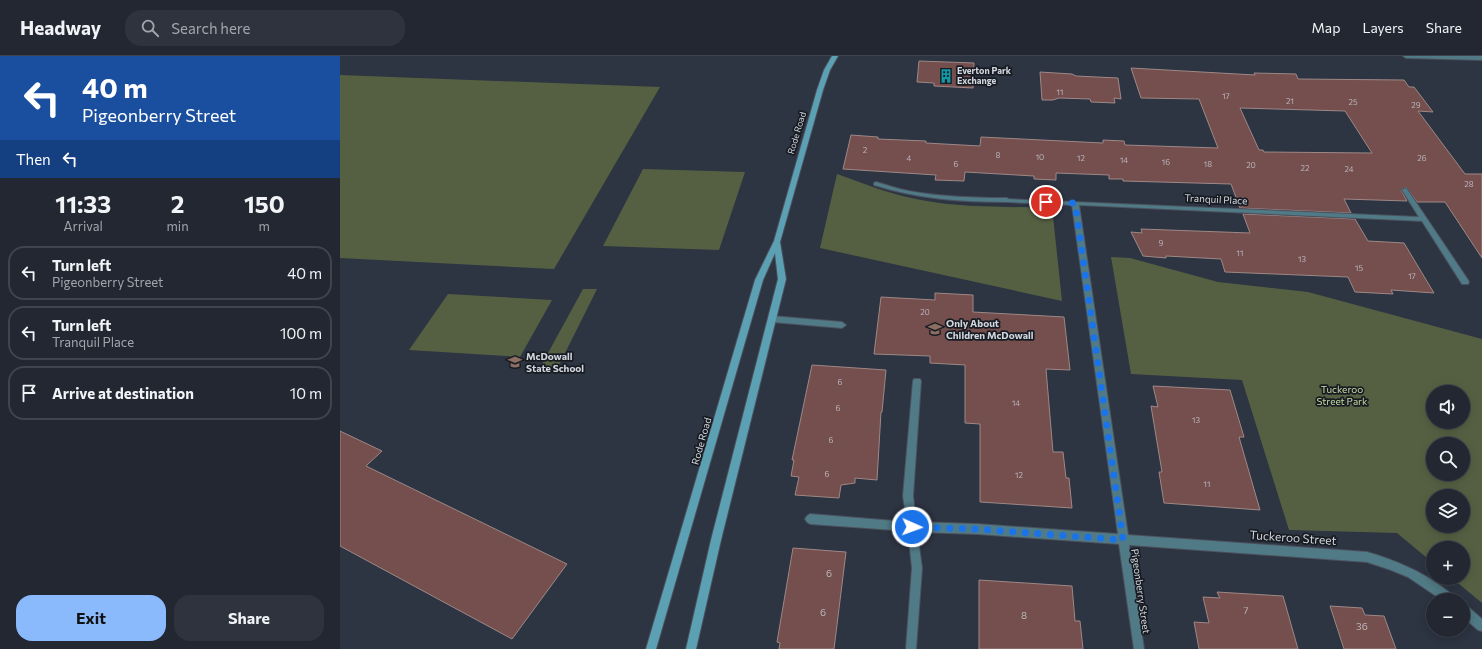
<!DOCTYPE html>
<meta charset="utf-8">
<style>
body{margin:0;font-family:Commissioner,sans-serif;background:#2e333e;color:#f1f3f6;height:100vh;display:flex;flex-direction:column;font-size:15px;white-space:nowrap}
*{box-sizing:border-box;margin:0}
p{font-size:13px;color:#a2a5ac}
.icon{flex:none;width:22px;height:22px;fill:none;stroke:currentColor;stroke-width:2;stroke-linecap:round;stroke-linejoin:round}
.map{position:relative;flex:1;overflow:hidden}
.sheet{display:flex;flex-direction:column;background:#222732;width:340px}
.sheet>*{flex:none}
.top-card{background:#1a4fa0;color:#fff;overflow:hidden}
.controls{position:absolute;left:1086px;top:329px;display:grid;gap:8px}
.controls a{display:grid;place-items:center;width:44px;height:44px;border-radius:50%;background:#222732;box-shadow:0 2px 10px #0003,0 0 0 1px #3f444d;font-size:20px}
.pin{position:absolute;display:grid;place-items:center;width:34px;height:34px;color:#fff;margin:-17px;border:2px solid #fff;border-radius:50%;box-shadow:0 1px 4px #0007}
.me{position:absolute;width:44px;margin:-22px;rotate:92deg;stroke-linejoin:round;filter:drop-shadow(0 0 3px #0008)}
.turn{display:flex;align-items:center;gap:14px;height:84px;padding:0 16px;font-size:18px}
.turn .icon{width:52px;height:52px;stroke-width:2.5}
.turn b{display:block;font-size:28px;line-height:34px}
.then{display:flex;align-items:center;height:38px;padding:0 16px;background:#0003;gap:8px;font-size:15px}
.eta{display:flex;justify-content:space-evenly;align-items:center;height:68px;text-align:center}
.eta b{font-size:24px;font-weight:700;line-height:28px}
.primary-button{display:flex;gap:8px;margin-top:auto;padding:8px 16px}
.primary-button a{flex:1;height:46px;border-radius:16px;background:#8bbafc;color:#111;font-size:16px;font-weight:700;line-height:46px;text-align:center}
.primary-button a+a{background:#2e333e;color:#f1f3f6}
ul{padding:0;list-style:none}
li{display:flex;align-items:center;gap:12px;height:54px;margin:0 8px 6px;padding:0 8px;border:2px solid #3f444d;border-radius:16px}
li div{flex:1}
li b{display:block;font-size:15px}
li em{font-style:normal}
header{display:flex;align-items:center;gap:24px;box-sizing:border-box;height:56px;padding:0 20px;background:#222732;border-bottom:1px solid #3f444d}
header strong{font-size:19px}
nav{display:flex;gap:22px;margin-inline-start:auto;font-size:14px}
.search{width:280px;height:36px;background:#2e333e;display:flex;align-items:center;gap:10px;box-sizing:border-box;padding:0 14px;border-radius:16px;color:#a2a5ac;font-size:15px}
main{display:flex;flex:1;min-height:0}
.map>svg:first-child{display:block}
.green{fill:#556043;fill-rule:evenodd}
.building{fill:#744f4e;stroke:#9e8887;fill-rule:evenodd}
.lines{fill:none;stroke-linecap:round;stroke-linejoin:round}
.service-casing{stroke:#4b515e;stroke-width:2}
.minor-casing{stroke:#4b515e;stroke-width:2}
.secondary-casing{stroke:#4b515e;stroke-width:2}
.service{fill:#507a85;fill-rule:evenodd}
.minor{fill:#507a85;fill-rule:evenodd}
.secondary{fill:#5ca1b3;fill-rule:evenodd}
.route{stroke:#1a73e8;stroke-width:7;stroke-dasharray:0 12.6}
.labels{text-anchor:middle;stroke-width:3.5;stroke-linejoin:round;paint-order:stroke}
.number-label{font-size:8px;fill:#bab4bb}
.far-poi-label{font-size:9px;font-weight:bold;fill:#d1d6df;stroke:#181c22;text-anchor:start}
.far-street-label{font-size:9px;fill:#d1d6df;stroke:#181c22}
.street-label{font-size:10px;fill:#d1d6df;stroke:#181c22}
.poi-label{font-size:10px;font-weight:bold;fill:#d1d6df;stroke:#181c22;text-anchor:start}
.park-label{font-size:10px;fill:#c6dca3;stroke:#181c22}
.near-number-label{font-size:10px;fill:#bab4bb}
.near-street-label{font-size:12px;fill:#d1d6df;stroke:#181c22}
</style>
<header>
<strong>Headway</strong>
<div class="search"><svg class="icon" aria-label="search" viewBox="0 0 24 24"><circle cx="10" cy="10" r="6"/><path d="M15 15l6 6"/></svg>Search here</div>
<nav><a>Map</a><a>Layers</a><a>Share</a></nav>
</header>
<main>
<section class="sheet">
<div class="top-card">
<div class="turn"><svg class="icon" aria-label="left" viewBox="0 0 24 24"><path d="M17 20v-9H6M10 6l-5 5 5 5"/></svg><div><b>40 m</b>Pigeonberry Street</div></div>
<div class="then">Then<svg class="icon" aria-label="left" viewBox="0 0 24 24"><path d="M17 20v-9H6M10 6l-5 5 5 5"/></svg></div>
</div>
<div class="eta">
<div><b>11:33</b><p>Arrival</p></div>
<div><b>2</b><p>min</p></div>
<div><b>150</b><p>m</p></div>
</div>
<ul>
<li><svg class="icon" aria-label="left" viewBox="0 0 24 24"><path d="M17 20v-9H6M10 6l-5 5 5 5"/></svg><div><b>Turn left</b><p>Pigeonberry Street</p></div><em>40 m</em></li>
<li><svg class="icon" aria-label="left" viewBox="0 0 24 24"><path d="M17 20v-9H6M10 6l-5 5 5 5"/></svg><div><b>Turn left</b><p>Tranquil Place</p></div><em>100 m</em></li>
<li><svg class="icon" aria-label="arrive" viewBox="0 0 24 24"><path d="M6 21V4h12l-3 4 3 4H6"/></svg><div><b>Arrive at destination</b></div><em>10 m</em></li>
</ul>
<div class="primary-button"><a>Exit</a><a>Share</a></div>
</section>
<div class="map">
<svg width="1142" height="593" viewBox="0 0 1142 593">
<rect width="100%" height="100%" fill="#2d3442"/>
<path class="green" d="M 0,19 L 320,31 L 214,213 L 0,202 Z
M 303,113 L 405,116 L 379,194 L 263,190 Z
M 497,118 C 525,128 552,139 581,144 C 621,152 663,150 703,152 L 710,155 L 713,160 L 722,245 L 480,192 Z
M 771,201 L 790,202 L 878,226 L 968,236 L 1142,283 L 1142,547 L 1112,522 L 1123,522 L 1123,492 L 1093,492 L 1093,507 L 1057,477 L 949,474 L 902,324 L 791,318 ZM 1093,336 L 1123,336 L 1123,366 L 1093,366 ZM 1093,388 L 1123,388 L 1123,418 L 1093,418 ZM 1093,440 L 1123,440 L 1123,470 L 1093,470 Z
M 243,233 L 257,233 L 216,315 L 206,317 L 202,308 Z
M 108,238 L 212,244 L 180,301 L 69,294 Z"/>
<path class="building" d="M 579,5 L 634,7 L 633,32 L 594,30 L 594,27 L 577,26 Z
M 791,12 L 915,19 L 914,17 L 956,18 L 958,23 L 1064,24 L 1069,31 L 1074,31 L 1093,56 L 1078,55 L 1125,118 L 1142,118 L 1142,202 L 1105,146 L 1077,146 L 1066,131 L 1061,134 L 1067,145 L 1004,143 L 1011,157 L 900,152 L 891,128 L 783,125 L 783,123 L 769,123 L 769,119 L 716,117 L 716,124 L 694,123 L 694,120 L 625,116 L 624,125 L 595,124 L 596,119 L 503,113 L 511,79 L 538,81 L 538,83 L 586,85 L 586,87 L 640,90 L 641,81 L 763,87 L 763,84 L 784,85 L 785,89 L 878,92 L 859,43 L 801,42 ZM 900,52 L 1005,55 L 1032,97 L 924,96 L 923,94 L 919,94 Z
M 700,16 L 732,18 L 736,20 L 778,22 L 781,43 L 774,42 L 775,47 L 751,46 L 750,43 L 719,42 L 713,44 L 702,44 Z
M 903,158 L 1015,163 L 1028,185 L 1064,187 L 1094,237 L 1051,234 L 1053,238 L 1015,236 L 1008,221 L 885,216 L 881,203 L 826,200 L 826,202 L 803,200 L 791,176 L 802,177 L 801,173 L 910,177 Z
M 595,237 L 633,239 L 633,256 L 724,261 L 730,314 L 706,313 L 713,396 L 723,396 L 726,422 L 729,422 L 732,452 L 640,446 L 640,368 L 625,367 L 625,309 L 590,307 L 590,300 L 534,298 L 541,241 L 595,244 Z
M 472,309 L 546,314 L 542,356 L 541,356 L 537,424 L 515,422 L 515,427 L 501,429 L 499,442 L 455,439 L 459,421 L 451,420 L 454,404 L 452,404 Z
M 813,330 L 890,334 L 904,381 L 899,381 L 920,454 L 824,447 L 819,416 L 822,416 L 811,350 L 818,351 Z
M 0,375 L 42,395 L 26,410 L 227,508 L 172,583 L 0,490 Z
M 453,492 L 506,496 L 494,593 L 439,593 L 440,587 L 437,586 Z
M 639,524 L 732,530 L 735,565 L 740,565 L 743,593 L 639,593 Z
M 877,536 L 943,540 L 958,593 L 859,593 L 854,566 L 869,567 L 863,541 L 880,542 Z
M 990,550 L 1022,552 L 1025,559 L 1044,560 L 1056,593 L 1004,593 Z"/>
<g class="lines">
<defs>
<path id="service" d="M 536,126 C 547,129 558,133 569,135 C 601,141 634,142 667,142 L 670,144 L 667,146 C 621,146 578,143 534,129 L 534,127 Z
M 432,260 L 502,266 L 506,269 L 502,272 L 432,266 L 428,263 Z"/>
<path id="minor" d="M 1063,0 L 1142,0 L 1142,4 L 1066,2 Z
M 1065,132 L 1067,133 L 1128,224 L 1129,226 L 1128,228 L 1122,228 L 1082,165 L 739,149 L 788,479 L 1027,496 C 1054,504 1079,514 1102,531 C 1107,535 1113,538 1115,544 L 1102,544 L 1068,521 L 1051,514 L 1027,506 L 789,489 L 804,593 L 794,593 L 779,488 L 637,478 L 577,476 L 582,512 L 576,593 L 566,593 L 572,512 L 568,475 L 470,468 L 467,466 L 465,463 L 467,460 L 470,458 L 567,466 L 563,440 L 573,325 L 574,323 L 580,323 L 581,325 L 573,440 L 576,466 L 637,468 L 778,478 L 732,149 L 667,146 L 665,145 L 665,143 L 1079,161 L 1062,134 Z
M 1123,549 L 1127,550 L 1142,563 L 1142,575 L 1138,574 L 1123,561 Z"/>
<path id="secondary" d="M 492,0 L 498,0 L 490,14 L 483,34 L 440,186 L 446,223 L 381,484 L 356,593 L 346,593 L 371,484 L 438,223 L 435,197 L 423,224 L 316,593 L 306,593 L 415,224 L 434,185 L 477,34 L 484,14 Z"/>
</defs>
<use href="#service" class="service-casing"/>
<use href="#minor" class="minor-casing"/>
<use href="#secondary" class="secondary-casing"/>
<use href="#service" class="service"/>
<use href="#minor" class="minor"/>
<use href="#secondary" class="secondary"/>
</g>
<g class="lines">
<path class="route" d="M 572,471 L 637,473 L 783,484 L 735,147 L 706,146"/>
</g>
<defs>
<symbol id="building-bare" viewBox="-9 -9 18 18"><path d="M-4-6H4V6H1V3H-1V6H-4ZM-2.5-4.3h1.7v1.8h-1.7ZM.8-4.3h1.7v1.8H.8ZM-2.5-1h1.7V.8h-1.7ZM.8-1h1.7V.8H.8Z" fill="#0f9aa8" stroke="#181c22" stroke-width="2.5" paint-order="stroke"/></symbol>
<symbol id="school-bare" viewBox="-9 -9 18 18"><path d="M0-5L7-2L0 1L-7-2ZM-4 1L0 2.5L4 1V4Q0 6-4 4Z" fill="#8d6e63" stroke="#181c22" stroke-width="2.5" paint-order="stroke"/></symbol>
</defs>
<g fill-rule="evenodd">
<use href="#building-bare" x="596" y="10" width="20" height="20"/>
<use href="#school-bare" x="585" y="263" width="20" height="20"/>
<use href="#school-bare" x="165" y="296" width="20" height="20"/>
</g>
<g class="labels">
<g class="number-label">
<text x="720" y="39">11</text>
<text x="886" y="43">17</text>
<text x="950" y="48">21</text>
<text x="1013" y="49">25</text>
<text x="1076" y="52">29</text>
<text x="525" y="97">2</text>
<text x="658" y="102">8</text>
<text x="700" y="104">10</text>
<text x="569" y="105">4</text>
<text x="741" y="105">12</text>
<text x="1082" y="105">26</text>
<text x="784" y="107">14</text>
<text x="826" y="109">16</text>
<text x="616" y="111">6</text>
<text x="868" y="111">18</text>
<text x="911" y="112">20</text>
<text x="965" y="115">22</text>
<text x="1009" y="116">24</text>
<text x="1129" y="131">28</text>
<text x="821" y="190">9</text>
<text x="900" y="200">11</text>
<text x="962" y="206">13</text>
<text x="1019" y="215">15</text>
<text x="1072" y="223">17</text>
<text x="585" y="259">20</text>
<text x="500" y="329">6</text>
<text x="676" y="350">14</text>
<text x="498" y="355">6</text>
<text x="856" y="367">13</text>
<text x="491" y="387">6</text>
<text x="487" y="421">6</text>
<text x="679" y="422">12</text>
<text x="867" y="431">11</text>
</g>
<g class="far-poi-label">
<text x="617" y="18">Everton Park<tspan x="617" dy="10">Exchange</tspan></text>
</g>
<g class="far-street-label">
<text transform="translate(457 77) rotate(-73)" y="3">Rode Road</text>
</g>
<g class="street-label">
<text transform="translate(876 143) rotate(3)" y="4">Tranquil Place</text>
<text transform="translate(361 385) rotate(-74)" y="4">Rode Road</text>
<text transform="translate(801 535) rotate(82)" y="4">Pigeonberry Street</text>
</g>
<g class="poi-label">
<text x="606" y="271">Only About<tspan x="606" dy="12">Children McDowall</tspan></text>
<text x="186" y="304">McDowall<tspan x="186" dy="12">State School</tspan></text>
</g>
<g class="park-label">
<text x="1002" y="337">Tuckeroo<tspan x="1002" dy="12">Street Park</tspan></text>
</g>
<g class="near-number-label">
<text x="489" y="521">6</text>
<text x="906" y="558">7</text>
<text x="483" y="560">6</text>
<text x="684" y="563">8</text>
<text x="1022" y="574">36</text>
</g>
<g class="near-street-label">
<text transform="translate(953 482) rotate(4)" y="4">Tuckeroo Street</text>
</g>
</g>
</svg>
<div class="controls">
<a><svg class="icon" aria-label="sound" viewBox="0 0 24 24"><path d="M4 9h4l5-4v14l-5-4H4zM17 9q2 3 0 6"/></svg></a>
<a><svg class="icon" aria-label="search" viewBox="0 0 24 24"><circle cx="10" cy="10" r="6"/><path d="M15 15l6 6"/></svg></a>
<a><svg class="icon" aria-label="layers" viewBox="0 0 24 24"><path d="M12 4l9 5-9 5-9-5zM3 14l9 5 9-5"/></svg></a>
<a>+</a>
<a>−</a>
</div>
<div class="pin" style="left:706px;top:146px;background:#d93025"><svg class="icon" aria-label="arrive" viewBox="0 0 24 24"><path d="M6 21V4h12l-3 4 3 4H6"/></svg></div>
<svg class="me" style="left:572px;top:471px" viewBox="-20 -20 40 40"><circle r="17" fill="#1a73e8" stroke="#fff" stroke-width="3"/><path d="M0-11L8 9 0 5-8 9z" fill="#fff"/></svg>
</div>
</main>
